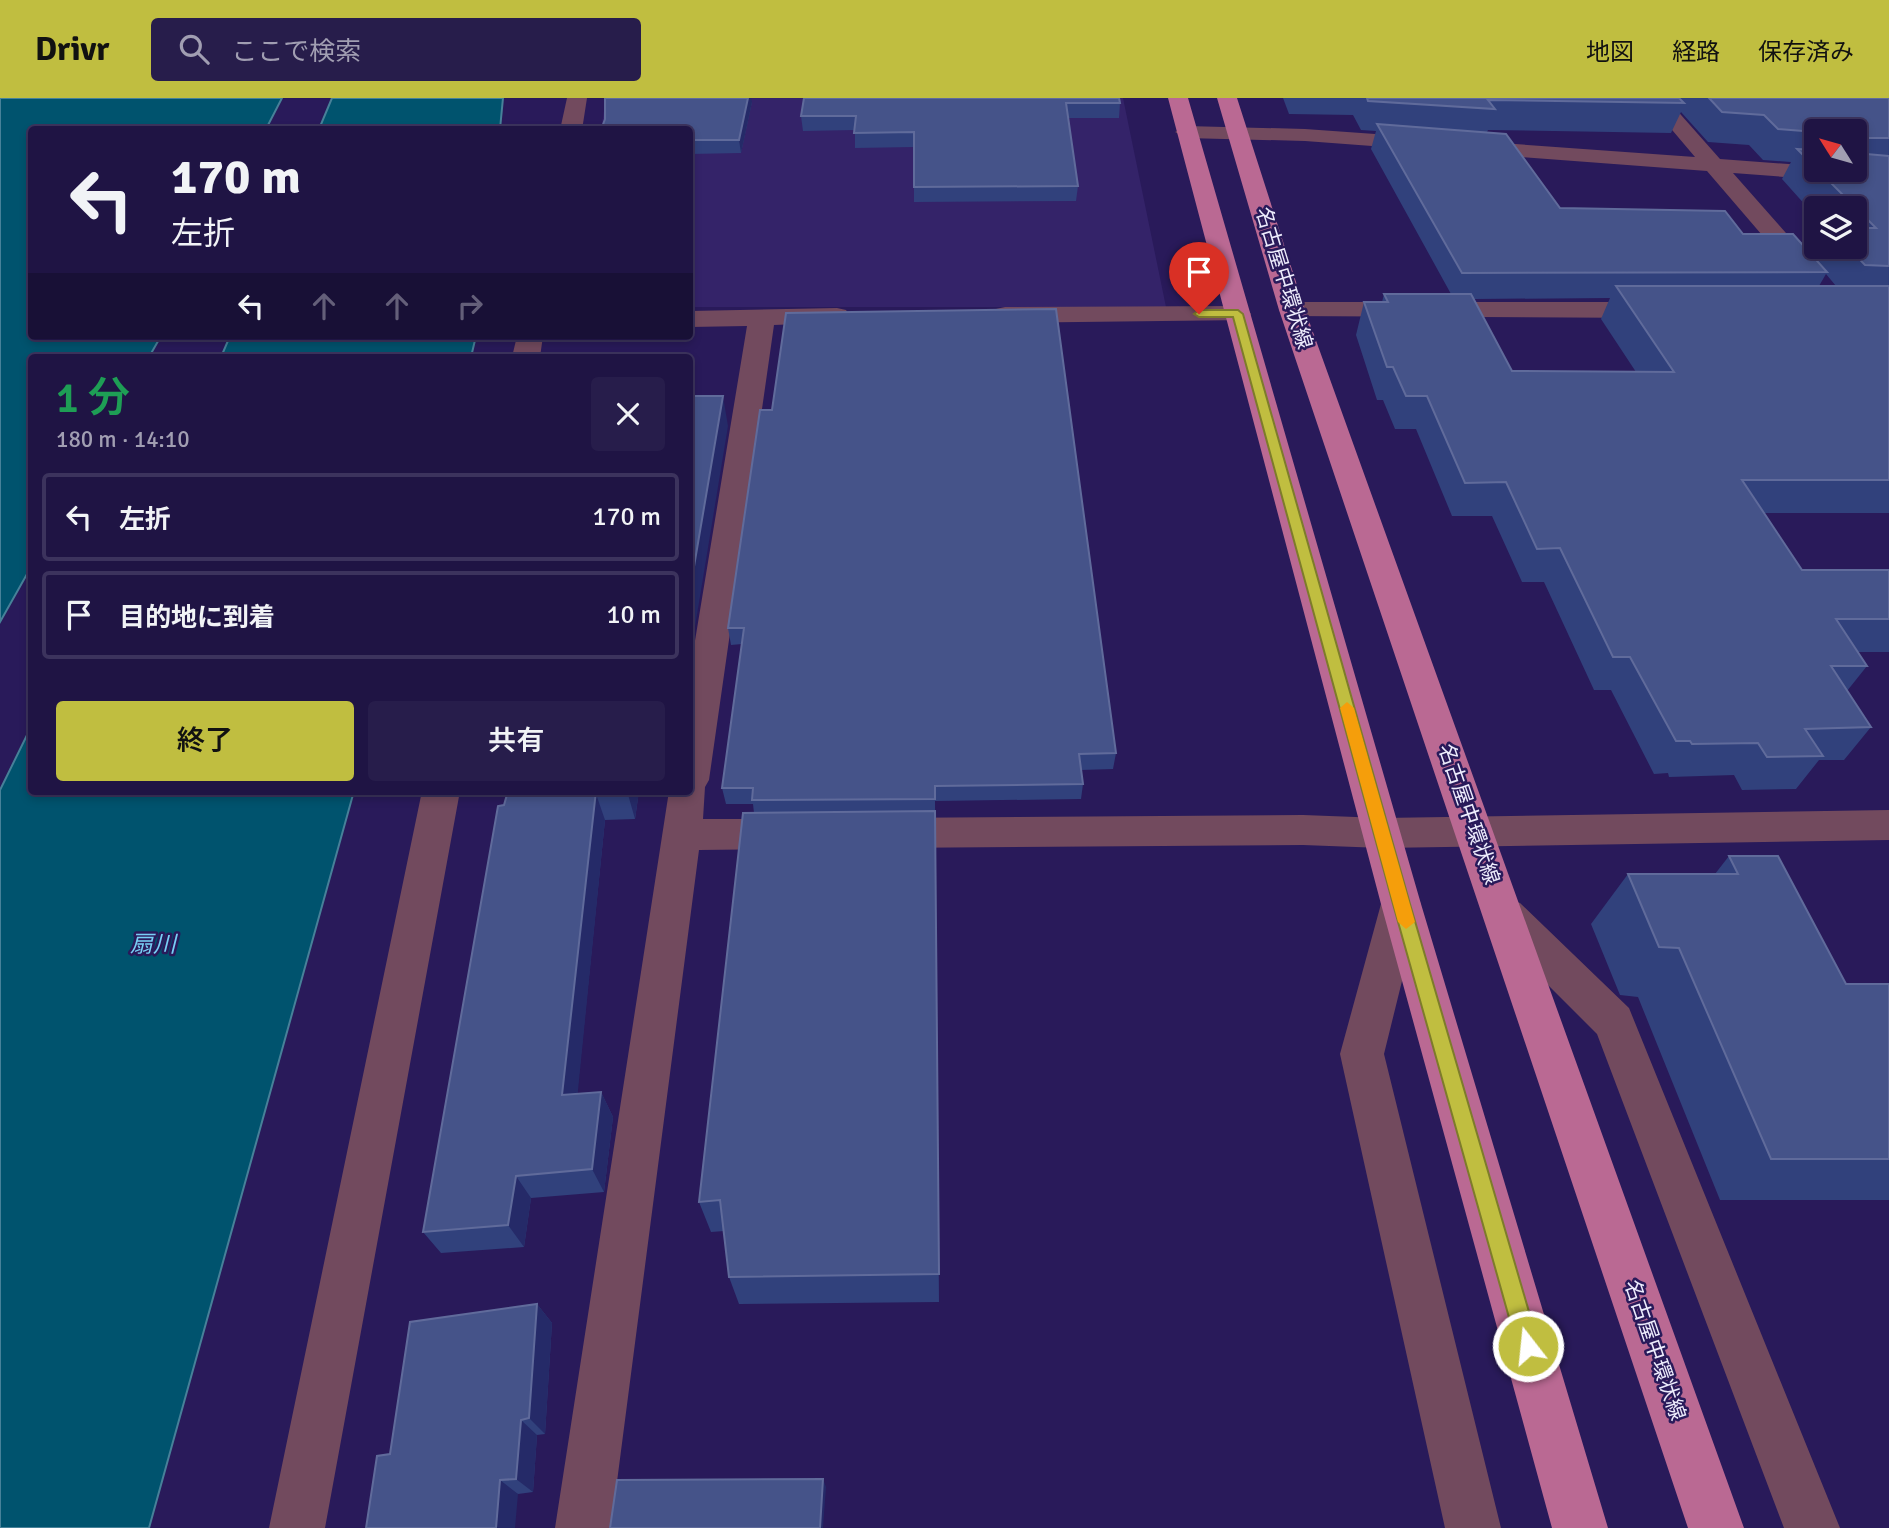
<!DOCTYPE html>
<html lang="ja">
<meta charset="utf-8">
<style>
body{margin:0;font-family:Signika,"Noto Sans JP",sans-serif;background:#271d4b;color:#f1f3f6;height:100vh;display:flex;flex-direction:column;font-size:26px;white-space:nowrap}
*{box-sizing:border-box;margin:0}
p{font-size:23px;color:#a19eb2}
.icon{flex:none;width:38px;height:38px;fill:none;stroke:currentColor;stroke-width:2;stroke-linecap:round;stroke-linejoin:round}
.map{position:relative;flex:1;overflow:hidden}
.details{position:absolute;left:28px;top:256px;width:665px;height:441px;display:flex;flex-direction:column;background:#1f1444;border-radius:7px;box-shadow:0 4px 10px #0003,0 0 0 2px #3c335d}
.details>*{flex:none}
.hud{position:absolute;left:28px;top:28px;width:665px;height:214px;border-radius:7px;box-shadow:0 4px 10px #0003,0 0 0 2px #3c335d;background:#1f1444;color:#f1f3f6;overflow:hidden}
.needle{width:46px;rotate:307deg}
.fabs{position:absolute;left:1804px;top:21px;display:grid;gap:14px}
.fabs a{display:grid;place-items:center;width:63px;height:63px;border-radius:7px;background:#1f1444;box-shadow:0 4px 10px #0003,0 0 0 2px #3c335d;font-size:35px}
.pin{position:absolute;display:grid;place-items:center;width:60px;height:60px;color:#fff;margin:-72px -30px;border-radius:50% 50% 50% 0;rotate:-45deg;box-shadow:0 0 7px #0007}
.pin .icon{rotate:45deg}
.me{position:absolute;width:77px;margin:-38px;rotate:344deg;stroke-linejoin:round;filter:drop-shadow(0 0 5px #0008)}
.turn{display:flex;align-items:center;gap:24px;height:147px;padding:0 28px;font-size:32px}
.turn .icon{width:91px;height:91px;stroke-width:2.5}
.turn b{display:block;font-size:49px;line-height:60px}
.lanes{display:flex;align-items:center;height:66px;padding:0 28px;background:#0003;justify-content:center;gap:35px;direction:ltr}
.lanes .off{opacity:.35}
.round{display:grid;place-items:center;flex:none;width:74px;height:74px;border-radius:7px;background:#271d4b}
.head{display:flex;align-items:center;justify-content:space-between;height:119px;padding:0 28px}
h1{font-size:42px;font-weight:600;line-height:52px;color:#1e9e55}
.cta{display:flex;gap:14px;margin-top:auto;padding:14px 28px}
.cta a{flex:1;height:80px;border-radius:7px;background:#c0be40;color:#111;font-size:28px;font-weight:600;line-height:80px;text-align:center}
.cta a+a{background:#271d4b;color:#f1f3f6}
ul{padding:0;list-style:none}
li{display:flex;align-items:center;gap:21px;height:88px;margin:0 14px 10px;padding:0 14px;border:4px solid #3c335d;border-radius:7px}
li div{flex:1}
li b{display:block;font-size:26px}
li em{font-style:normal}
header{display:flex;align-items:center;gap:42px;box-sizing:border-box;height:98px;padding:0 35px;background:#c0be40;color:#111}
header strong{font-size:33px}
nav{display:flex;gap:38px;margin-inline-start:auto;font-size:24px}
.search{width:490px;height:63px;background:#271d4b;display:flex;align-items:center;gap:18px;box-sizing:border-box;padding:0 24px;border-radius:7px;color:#a19eb2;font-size:26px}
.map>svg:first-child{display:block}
.built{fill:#342369}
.water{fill:#00536e;stroke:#478199;stroke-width:2}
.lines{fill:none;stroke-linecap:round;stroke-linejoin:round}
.minor{fill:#724a5e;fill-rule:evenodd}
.major{fill:#ba6993;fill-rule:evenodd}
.wall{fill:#31417c;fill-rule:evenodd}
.shaded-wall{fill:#252a68}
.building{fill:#455389;stroke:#606b9b;stroke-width:2}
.route{fill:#c0be40;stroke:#7d7c2a;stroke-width:2}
.slow{fill:#f59e0b}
.labels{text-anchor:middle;stroke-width:5;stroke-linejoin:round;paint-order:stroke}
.street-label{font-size:21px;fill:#edecfc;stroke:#291a5a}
.water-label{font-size:23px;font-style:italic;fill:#78cff5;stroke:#291a5a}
</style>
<header>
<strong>Drivr</strong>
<div class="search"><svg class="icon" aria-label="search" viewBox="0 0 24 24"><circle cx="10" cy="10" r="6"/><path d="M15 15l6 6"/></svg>ここで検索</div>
<nav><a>地図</a><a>経路</a><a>保存済み</a></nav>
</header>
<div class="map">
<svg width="1889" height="1430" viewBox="0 0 1889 1430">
<rect width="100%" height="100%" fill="#291a5a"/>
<path class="built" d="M 606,0 L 1123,0 L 1166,209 L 690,209 L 690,32 L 601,32 Z"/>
<path class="water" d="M 0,0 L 282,0 L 266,31 L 32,32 L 32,238 L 161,238 L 149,259 L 32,259 L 31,469 L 0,524 Z
M 332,0 L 503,0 L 500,31 L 319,31 Z
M 230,238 L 476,238 L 471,259 L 221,259 Z
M 31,629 L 32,693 L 354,693 L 149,1430 L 0,1430 L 0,692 Z"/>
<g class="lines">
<path class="minor" d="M 567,0 L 587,0 L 582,32 L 560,32 Z
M 1645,0 L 1666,0 L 1720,61 L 1816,68 L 1816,72 L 1889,73 L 1889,87 L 1733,75 L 1817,170 L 1821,175 L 1817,180 L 1799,180 L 1707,73 L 1305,43 L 1186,40 L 1175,34 L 1186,28 L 1305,31 L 1695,59 Z
M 1292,204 L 1657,204 L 1666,206 L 1670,212 L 1666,218 L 1657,220 L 1283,218 L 1279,212 L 1283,206 Z
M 1238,208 L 1247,210 L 1251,216 L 1247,222 L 1005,225 L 996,223 L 992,217 L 996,211 L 1005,209 Z
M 837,210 L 846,212 L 850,218 L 846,224 L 774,227 L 709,682 L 705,689 L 703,721 L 792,721 L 806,725 L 812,736 L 806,747 L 792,751 L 699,752 L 611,1430 L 555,1430 L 669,693 L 690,693 L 690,573 L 747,228 L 690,229 L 690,213 Z
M 517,238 L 543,238 L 540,259 L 512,259 Z
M 422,693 L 460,693 L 325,1430 L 269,1430 Z
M 1889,712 L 1889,742 L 1382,750 L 1303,747 L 883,750 L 869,746 L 864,735 L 869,724 L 883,720 L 1303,717 L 1382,720 Z
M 1401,789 L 1415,794 L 1421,806 L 1384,956 L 1501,1430 L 1445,1430 L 1340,956 L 1381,806 L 1387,794 Z
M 1505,800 L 1520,805 L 1629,910 L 1840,1430 L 1784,1430 L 1597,936 L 1490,829 L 1484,817 L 1490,805 Z"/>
<path class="major" d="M 1168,0 L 1188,0 L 1421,806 L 1608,1430 L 1552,1430 L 1381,806 Z
M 1217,0 L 1237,0 L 1305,212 L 1744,1430 L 1688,1430 L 1279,212 Z"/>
</g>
<path class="wall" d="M 804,0 L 1120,5 L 1119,20 L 1068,20 L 1078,88 L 1076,103 L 914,104 L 914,49 L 855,50 L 855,32 L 803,33 L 801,18 Z
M 1283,0 L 1889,0 L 1889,415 L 1764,415 L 1802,472 L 1889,472 L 1889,554 L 1858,554 L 1867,568 L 1847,593 L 1871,629 L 1844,662 L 1819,662 L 1796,691 L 1742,692 L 1734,677 L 1669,679 L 1668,675 L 1654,676 L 1611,592 L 1594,592 L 1544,484 L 1522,484 L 1492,418 L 1452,418 L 1416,331 L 1395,331 L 1383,302 L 1377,302 L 1356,237 L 1364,204 L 1382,204 L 1384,196 L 1451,196 L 1371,51 L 1376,33 L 1361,32 L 1353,17 L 1289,16 ZM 1681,14 L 1708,44 L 1749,47 L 1763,62 L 1791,64 L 1782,81 L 1816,119 L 1816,110 L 1855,110 L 1855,149 L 1820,149 L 1814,159 L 1743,136 L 1560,110 L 1487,34 L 1488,32 L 1671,35 ZM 1816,33 L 1855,33 L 1855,72 L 1816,72 ZM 1826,176 L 1836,188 L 1819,188 ZM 1610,200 L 1601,221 L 1636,274 L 1512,273 L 1474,201 Z
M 752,4 L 741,55 L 690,56 L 690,32 L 605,21 Z
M 760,312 L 1116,655 L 1113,671 L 1081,672 L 1083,686 L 1081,701 L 935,703 L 939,1204 L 739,1206 L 729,1179 L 724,1133 L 711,1134 L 699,1104 L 754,715 L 753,706 L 726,706 L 722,690 L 742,546 L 731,547 L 728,530 Z
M 508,693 L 639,693 L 635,721 L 605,722 L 577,996 L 601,994 L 613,1019 L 604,1094 L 531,1100 L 524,1149 L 441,1155 L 423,1134 L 504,707 Z
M 1729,758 L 1846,886 L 1889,886 L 1889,1102 L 1720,1102 L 1638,899 L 1620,897 L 1591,826 L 1628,776 L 1715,776 Z
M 537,1206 L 552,1225 L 545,1336 L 537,1337 L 533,1394 L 518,1396 L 390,1356 Z"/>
<path class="shaded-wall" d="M 748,0 L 751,0 L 752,4 L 741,55 L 739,42 Z
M 723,298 L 728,328 L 692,547 L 690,538 L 690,492 Z
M 595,693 L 605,722 L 575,1022 L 562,997 Z
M 627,693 L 639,693 L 635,721 Z
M 601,994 L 613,1019 L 604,1094 L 592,1071 Z
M 516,1078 L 531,1100 L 524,1149 L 508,1127 Z
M 537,1206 L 552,1225 L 545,1336 L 529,1320 Z
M 521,1322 L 537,1337 L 533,1394 L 516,1381 Z
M 823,1381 L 826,1389 L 823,1430 L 820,1430 Z
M 500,1382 L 518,1396 L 515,1430 L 496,1430 Z"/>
<path class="building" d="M 605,0 L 748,0 L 739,42 L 690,42 L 690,32 L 601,32 L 605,21 Z
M 804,0 L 1119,0 L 1120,5 L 1066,5 L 1078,88 L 914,89 L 914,34 L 854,35 L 856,18 L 801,18 Z
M 1367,0 L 1679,0 L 1684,5 L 1488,2 L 1495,11 L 1368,3 Z
M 1709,0 L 1889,0 L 1889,40 L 1855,40 L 1855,33 L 1816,34 L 1778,31 L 1764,17 L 1722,14 Z
M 1377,26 L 1506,36 L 1560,110 L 1725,113 L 1743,136 L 1793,136 L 1827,174 L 1462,175 Z
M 1797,51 L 1816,52 L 1816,70 Z
M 1855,55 L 1889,58 L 1889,168 L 1865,167 L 1848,149 L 1855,149 L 1855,130 L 1876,130 L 1818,72 L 1855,72 Z
M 1616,188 L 1889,188 L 1889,382 L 1742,382 L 1802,472 L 1889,472 L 1889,521 L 1836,521 L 1867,568 L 1831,568 L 1871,629 L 1805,631 L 1823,658 L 1767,659 L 1758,645 L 1692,646 L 1690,643 L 1676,643 L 1630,559 L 1613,559 L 1560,450 L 1537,451 L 1506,384 L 1465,385 L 1427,298 L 1406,298 L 1393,269 L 1387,269 L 1364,204 L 1388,204 L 1384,196 L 1471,196 L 1512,273 L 1674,274 Z
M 1056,211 L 1116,655 L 1079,656 L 1083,686 L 935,688 L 935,701 L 752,702 L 753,690 L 722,690 L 744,530 L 728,530 L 760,312 L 772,312 L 786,215 Z
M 690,298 L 723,298 L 690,492 Z
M 508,693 L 596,693 L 562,997 L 601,994 L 592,1071 L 516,1078 L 508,1127 L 423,1134 L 498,708 L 504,707 Z
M 935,713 L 939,1176 L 729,1179 L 720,1102 L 699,1104 L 743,715 Z
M 1729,758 L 1778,758 L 1846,886 L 1889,886 L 1889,1061 L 1771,1061 L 1679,850 L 1659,849 L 1628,776 L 1738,776 Z
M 537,1206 L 529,1320 L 521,1322 L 516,1381 L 500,1382 L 496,1430 L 366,1430 L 377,1358 L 390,1356 L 410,1224 Z
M 823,1381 L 820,1430 L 610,1430 L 617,1382 Z"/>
<path class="route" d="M 1238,212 L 1243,216 L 1410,806 L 1539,1248 L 1536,1255 L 1528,1259 L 1521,1255 L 1517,1248 L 1393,806 L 1233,219 L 1199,219 L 1194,216 L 1199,212 Z"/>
<path class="slow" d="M 1347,604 L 1354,610 L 1415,824 L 1406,831 L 1398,824 L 1340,610 Z"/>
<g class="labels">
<g class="street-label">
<text transform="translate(1284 180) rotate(73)" y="7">名古屋中環状線</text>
<text transform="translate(1469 716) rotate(71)" y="7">名古屋中環状線</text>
<text transform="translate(1655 1252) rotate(71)" y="7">名古屋中環状線</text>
</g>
<g class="water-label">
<text x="153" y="854">扇川</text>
</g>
</g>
</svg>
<div class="fabs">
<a><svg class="needle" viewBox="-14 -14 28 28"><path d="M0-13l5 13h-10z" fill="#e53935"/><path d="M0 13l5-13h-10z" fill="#a19eb2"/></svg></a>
<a><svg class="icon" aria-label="layers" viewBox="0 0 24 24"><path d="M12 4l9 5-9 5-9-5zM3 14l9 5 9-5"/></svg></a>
</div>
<div class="pin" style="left:1199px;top:216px;background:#d93025"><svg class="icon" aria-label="arrive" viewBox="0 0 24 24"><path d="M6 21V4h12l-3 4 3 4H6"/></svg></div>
<svg class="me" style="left:1528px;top:1248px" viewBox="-20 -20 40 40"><circle r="17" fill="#c0be40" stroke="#fff" stroke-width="3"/><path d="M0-11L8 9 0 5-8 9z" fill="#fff"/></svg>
<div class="hud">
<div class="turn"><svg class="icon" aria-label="left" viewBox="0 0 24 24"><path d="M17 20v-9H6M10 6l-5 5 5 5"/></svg><div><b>170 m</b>左折</div></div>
<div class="lanes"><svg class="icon" aria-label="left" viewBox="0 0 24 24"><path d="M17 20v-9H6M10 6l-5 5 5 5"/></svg><svg class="icon off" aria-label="ahead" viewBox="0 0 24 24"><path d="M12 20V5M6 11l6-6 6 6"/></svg><svg class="icon off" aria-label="ahead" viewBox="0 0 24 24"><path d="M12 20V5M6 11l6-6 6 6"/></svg><svg class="icon off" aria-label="right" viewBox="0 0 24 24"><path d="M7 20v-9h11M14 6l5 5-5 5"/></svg></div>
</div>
<section class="details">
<div class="head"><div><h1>1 分</h1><p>180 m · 14:10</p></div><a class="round"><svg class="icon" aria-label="close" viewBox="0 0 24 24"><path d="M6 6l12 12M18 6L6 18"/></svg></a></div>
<ul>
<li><svg class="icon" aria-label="left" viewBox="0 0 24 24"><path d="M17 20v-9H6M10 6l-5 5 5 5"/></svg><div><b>左折</b></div><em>170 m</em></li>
<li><svg class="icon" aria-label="arrive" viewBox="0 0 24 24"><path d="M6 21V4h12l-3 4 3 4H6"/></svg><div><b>目的地に到着</b></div><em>10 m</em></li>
</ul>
<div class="cta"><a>終了</a><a>共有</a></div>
</section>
</div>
